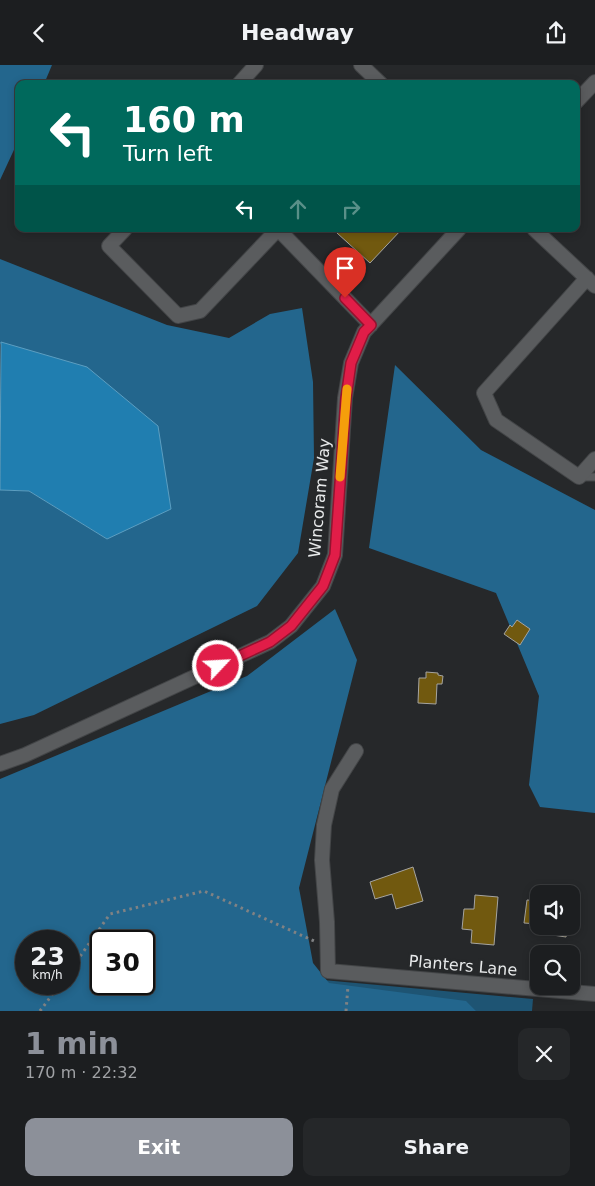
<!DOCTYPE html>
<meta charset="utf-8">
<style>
body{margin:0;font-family:"DejaVu Sans",sans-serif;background:#252729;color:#f1f3f6;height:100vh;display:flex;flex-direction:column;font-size:19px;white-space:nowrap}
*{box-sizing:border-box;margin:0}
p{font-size:16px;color:#a0a2a5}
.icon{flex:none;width:28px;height:28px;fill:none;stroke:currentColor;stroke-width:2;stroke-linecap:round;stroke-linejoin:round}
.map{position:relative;height:946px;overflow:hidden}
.panel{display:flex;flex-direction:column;background:#1c1e20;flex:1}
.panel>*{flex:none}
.banner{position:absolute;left:15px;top:15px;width:565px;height:152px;border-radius:10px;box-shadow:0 2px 8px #0003,0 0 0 1px #3a3c3e;background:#00695c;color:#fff;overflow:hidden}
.controls{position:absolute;left:530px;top:820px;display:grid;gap:10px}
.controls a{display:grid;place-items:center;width:50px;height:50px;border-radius:10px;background:#1c1e20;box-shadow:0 2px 8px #0003,0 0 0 1px #3a3c3e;font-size:25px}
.speed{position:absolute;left:15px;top:865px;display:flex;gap:10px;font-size:25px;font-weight:700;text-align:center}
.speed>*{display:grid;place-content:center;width:65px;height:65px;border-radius:50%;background:#1c1e20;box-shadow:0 2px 8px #0003,0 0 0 1px #3a3c3e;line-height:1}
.speed small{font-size:12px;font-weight:400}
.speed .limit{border:2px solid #111;border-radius:8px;background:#fff;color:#111}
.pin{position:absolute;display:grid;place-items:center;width:42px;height:42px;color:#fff;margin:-51px -21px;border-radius:50% 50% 50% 0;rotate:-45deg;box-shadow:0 0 5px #0007}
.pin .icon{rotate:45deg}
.me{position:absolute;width:55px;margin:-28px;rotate:65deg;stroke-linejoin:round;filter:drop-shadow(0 0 4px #0008)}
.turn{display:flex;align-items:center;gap:18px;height:105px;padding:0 25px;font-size:22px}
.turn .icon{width:65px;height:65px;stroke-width:2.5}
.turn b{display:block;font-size:35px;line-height:42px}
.lanes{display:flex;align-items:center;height:48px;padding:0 25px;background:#0003;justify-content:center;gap:25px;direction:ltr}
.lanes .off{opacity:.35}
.round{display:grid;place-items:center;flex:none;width:52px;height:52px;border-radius:10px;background:#252729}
.headline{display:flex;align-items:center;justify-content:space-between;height:85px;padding:0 25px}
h1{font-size:30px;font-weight:600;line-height:38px;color:#8c9099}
.cta{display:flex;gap:10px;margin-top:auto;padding:10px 25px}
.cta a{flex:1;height:58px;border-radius:10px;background:#8c9099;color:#fff;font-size:20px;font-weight:600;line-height:58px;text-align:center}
.cta a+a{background:#252729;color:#f1f3f6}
header{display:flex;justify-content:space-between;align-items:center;height:65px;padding:0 25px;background:#1c1e20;font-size:22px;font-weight:600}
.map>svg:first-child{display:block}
.green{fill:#1e5473}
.forest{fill:#23668d;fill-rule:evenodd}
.water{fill:#207eb0;stroke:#5c9ec1}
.building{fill:#71590f;stroke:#a5a4a1}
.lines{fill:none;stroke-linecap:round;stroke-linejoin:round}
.lane-casing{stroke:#434547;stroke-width:9}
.street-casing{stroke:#434547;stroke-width:16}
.path{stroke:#808284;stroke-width:3;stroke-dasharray:2.5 4;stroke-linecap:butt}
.lane{stroke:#5a5c5e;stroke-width:7}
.street{stroke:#5a5c5e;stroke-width:14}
.route-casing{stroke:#92132f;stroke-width:12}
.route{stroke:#e11d48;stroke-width:9}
.slow{stroke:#f59e0b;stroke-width:9}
.labels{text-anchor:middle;stroke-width:5;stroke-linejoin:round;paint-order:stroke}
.street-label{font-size:16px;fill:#e7e9ea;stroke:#26282a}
</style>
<header><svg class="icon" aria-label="back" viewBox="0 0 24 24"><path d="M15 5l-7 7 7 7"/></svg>Headway<svg class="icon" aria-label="share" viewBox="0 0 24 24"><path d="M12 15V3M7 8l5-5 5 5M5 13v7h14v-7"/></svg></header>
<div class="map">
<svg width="595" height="946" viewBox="0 0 595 946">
<rect width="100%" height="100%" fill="#26282a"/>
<path class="green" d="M 169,901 L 533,934 L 532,946 L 136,946 Z"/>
<path class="forest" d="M 0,0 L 52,0 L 44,19 L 19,19 L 19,74 L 0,115 Z
M 0,194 L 167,260 L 229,273 L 270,249 L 302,243 L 313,317 L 314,393 L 298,488 L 257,541 L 34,650 L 0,659 L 0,425 L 29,426 L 107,474 L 0,278 Z
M 395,300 L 481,385 L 595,445 L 595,748 L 540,742 L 529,720 L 539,631 L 496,528 L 369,483 Z
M 335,544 L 357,595 L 299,823 L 313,898 L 329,918 L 466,936 L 476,946 L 0,946 L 0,714 L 247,611 ZM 26,876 L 69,876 L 69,919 L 26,919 ZM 101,876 L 144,876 L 144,919 L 101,919 Z"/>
<path class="water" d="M 1,277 L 87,302 L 158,361 L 171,444 L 107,474 L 29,426 L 0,425 Z"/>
<path class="building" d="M 341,164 L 402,164 L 370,198 L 337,168 Z
M 517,555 L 530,564 L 520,580 L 504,569 L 510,560 L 512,562 Z
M 426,607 L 438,608 L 438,610 L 443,611 L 442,619 L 437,619 L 436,639 L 418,638 L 419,613 L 426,613 Z
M 413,802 L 423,836 L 396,844 L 392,829 L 375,834 L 370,817 Z
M 475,830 L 498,832 L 494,880 L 471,878 L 472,865 L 462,864 L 464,844 L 474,844 Z
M 527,835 L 539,836 L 539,859 L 524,858 Z
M 547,861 L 568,861 L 566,872 L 546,869 Z"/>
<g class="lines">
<defs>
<path id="lane" d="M 579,412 L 595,412"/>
<path id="street" d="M 361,0 L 381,19
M 239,19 L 256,0
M 576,37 L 595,17
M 125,164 L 109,181 L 178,251 L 200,246 L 278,164
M 278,164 L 371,260
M 534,164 L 595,221
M 587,213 L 484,328 L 496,355 L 579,412 L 595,394
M 356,686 L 332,724 L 324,760 L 322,795 L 327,857 L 328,906 L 595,929
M 0,699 L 25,690 L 270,577 L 291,561 L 323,521 L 335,490 L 345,333 L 351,298 L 364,267 L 459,164"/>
</defs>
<use href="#lane" class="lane-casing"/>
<use href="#street" class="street-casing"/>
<path class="path" d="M 69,907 L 110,849 L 204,826 L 314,876
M 40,946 L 60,919
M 346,946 L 348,921"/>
<use href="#lane" class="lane"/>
<use href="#street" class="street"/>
</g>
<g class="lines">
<defs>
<path id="route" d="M 218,601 L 270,577 L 291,561 L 323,521 L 335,490 L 346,333 L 351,298 L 364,267 L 371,260 L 345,233"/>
</defs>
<use href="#route" class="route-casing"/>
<use href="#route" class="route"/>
<path class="slow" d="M 340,412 L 347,324"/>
</g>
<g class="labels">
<g class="street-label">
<text transform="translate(319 433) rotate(-85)" y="6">Wincoram Way</text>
<text transform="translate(463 900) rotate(5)" y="6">Planters Lane</text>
</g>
</g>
</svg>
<div class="controls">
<a><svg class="icon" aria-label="sound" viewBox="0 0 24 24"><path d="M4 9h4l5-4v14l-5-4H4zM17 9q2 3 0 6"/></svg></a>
<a><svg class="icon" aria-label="search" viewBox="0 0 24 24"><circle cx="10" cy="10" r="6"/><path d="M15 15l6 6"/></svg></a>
</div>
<div class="speed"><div>23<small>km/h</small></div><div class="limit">30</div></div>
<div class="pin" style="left:345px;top:233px;background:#d93025"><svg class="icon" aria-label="arrive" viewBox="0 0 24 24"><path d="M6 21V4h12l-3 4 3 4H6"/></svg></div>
<svg class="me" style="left:218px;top:601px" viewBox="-20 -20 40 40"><circle r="17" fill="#e11d48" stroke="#fff" stroke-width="3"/><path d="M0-11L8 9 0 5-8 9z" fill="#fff"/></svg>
<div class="banner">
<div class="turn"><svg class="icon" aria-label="left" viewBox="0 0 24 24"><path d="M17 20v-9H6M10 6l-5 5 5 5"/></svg><div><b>160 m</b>Turn left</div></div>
<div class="lanes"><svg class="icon" aria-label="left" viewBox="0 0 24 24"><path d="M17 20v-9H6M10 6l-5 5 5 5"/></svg><svg class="icon off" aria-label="ahead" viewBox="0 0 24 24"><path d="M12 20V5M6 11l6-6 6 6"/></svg><svg class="icon off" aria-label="right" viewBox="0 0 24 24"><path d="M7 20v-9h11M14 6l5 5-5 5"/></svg></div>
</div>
</div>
<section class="panel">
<div class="headline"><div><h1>1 min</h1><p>170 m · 22:32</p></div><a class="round"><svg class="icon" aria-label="close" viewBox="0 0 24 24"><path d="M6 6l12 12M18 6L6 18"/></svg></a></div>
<div class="cta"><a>Exit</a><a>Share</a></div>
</section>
